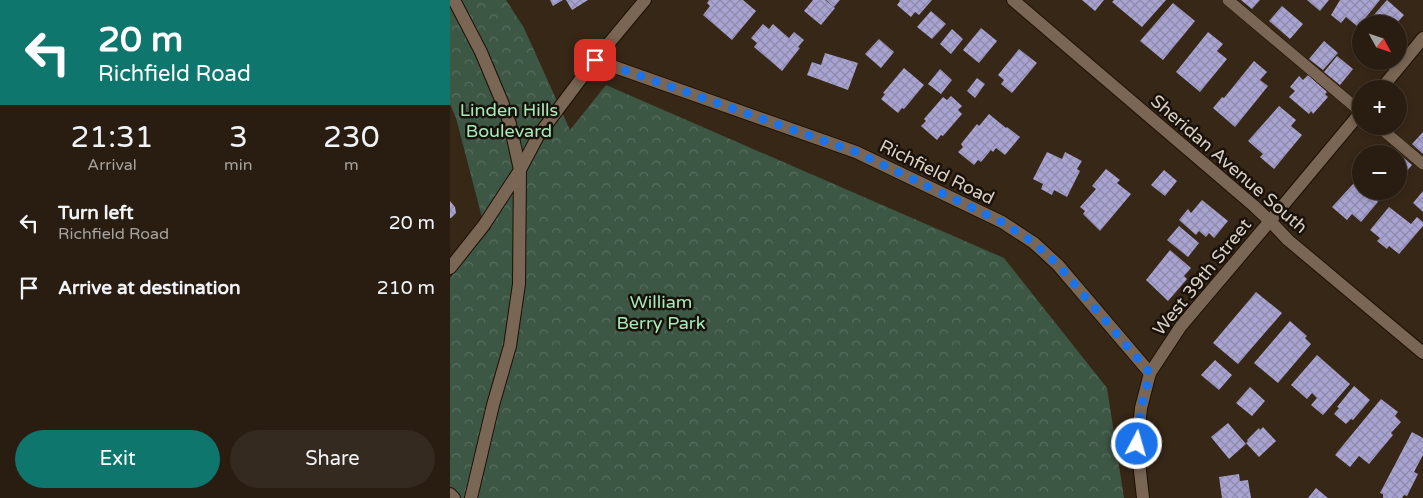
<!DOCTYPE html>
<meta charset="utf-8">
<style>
body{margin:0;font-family:"Varela Round",sans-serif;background:#352a1f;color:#f1f3f6;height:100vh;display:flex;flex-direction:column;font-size:19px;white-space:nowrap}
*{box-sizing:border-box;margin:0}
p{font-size:16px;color:#a5a29f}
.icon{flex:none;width:28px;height:28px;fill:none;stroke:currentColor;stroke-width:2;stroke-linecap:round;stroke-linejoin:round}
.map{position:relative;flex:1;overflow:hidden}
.side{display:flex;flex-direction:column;background:#291d11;width:450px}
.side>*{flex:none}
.guide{background:#0f766e;color:#fff;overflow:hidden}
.needle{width:32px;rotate:130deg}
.tools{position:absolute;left:902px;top:15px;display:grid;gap:10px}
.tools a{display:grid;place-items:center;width:55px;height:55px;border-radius:50%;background:#291d11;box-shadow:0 2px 8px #0003,0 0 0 1px #453b31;font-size:25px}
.pin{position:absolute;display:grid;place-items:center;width:42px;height:42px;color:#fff;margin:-21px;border-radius:10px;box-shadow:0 2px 8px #0006}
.me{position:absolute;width:55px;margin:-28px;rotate:6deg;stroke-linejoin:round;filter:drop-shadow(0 0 4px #0008)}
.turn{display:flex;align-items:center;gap:18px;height:105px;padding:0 15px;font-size:22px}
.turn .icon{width:65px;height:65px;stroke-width:2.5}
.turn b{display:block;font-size:35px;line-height:42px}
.eta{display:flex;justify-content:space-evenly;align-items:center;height:85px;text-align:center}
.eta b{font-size:30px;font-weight:600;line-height:35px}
.cta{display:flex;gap:10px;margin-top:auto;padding:10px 15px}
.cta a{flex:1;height:58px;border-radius:30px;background:#0f766e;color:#fff;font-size:20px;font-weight:600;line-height:58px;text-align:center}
.cta a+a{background:#352a1f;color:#f1f3f6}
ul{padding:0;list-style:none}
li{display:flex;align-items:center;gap:15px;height:65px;padding:0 15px}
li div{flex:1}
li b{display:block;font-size:19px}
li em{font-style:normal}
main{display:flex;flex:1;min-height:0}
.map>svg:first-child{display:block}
.park{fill:url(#park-crowns)}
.building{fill:url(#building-cross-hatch)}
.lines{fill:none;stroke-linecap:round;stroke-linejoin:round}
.lane-casing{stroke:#1e1002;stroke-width:12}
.street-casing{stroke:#1e1002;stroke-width:14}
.secondary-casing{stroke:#1e1002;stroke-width:14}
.lane{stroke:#796654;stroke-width:11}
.street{stroke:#796654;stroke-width:12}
.secondary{stroke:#796654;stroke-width:12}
.route{stroke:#1a73e8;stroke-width:9;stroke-dasharray:0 16.2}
.labels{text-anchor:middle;stroke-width:5;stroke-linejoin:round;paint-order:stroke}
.park-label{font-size:18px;fill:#a5eaba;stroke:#19120b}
.street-label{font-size:18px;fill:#dacfc5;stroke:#19120b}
</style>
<main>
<section class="side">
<div class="guide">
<div class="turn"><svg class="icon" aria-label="left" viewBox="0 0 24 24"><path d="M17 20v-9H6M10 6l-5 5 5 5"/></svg><div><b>20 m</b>Richfield Road</div></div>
</div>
<div class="eta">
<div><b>21:31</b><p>Arrival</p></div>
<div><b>3</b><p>min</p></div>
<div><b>230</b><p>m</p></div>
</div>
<ul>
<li><svg class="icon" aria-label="left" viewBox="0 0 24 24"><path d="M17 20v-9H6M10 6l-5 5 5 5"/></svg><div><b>Turn left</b><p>Richfield Road</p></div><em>20 m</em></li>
<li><svg class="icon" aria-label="arrive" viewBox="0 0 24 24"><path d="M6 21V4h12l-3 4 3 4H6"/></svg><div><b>Arrive at destination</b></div><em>210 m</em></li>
</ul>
<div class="cta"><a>Exit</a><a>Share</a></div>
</section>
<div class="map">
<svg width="973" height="498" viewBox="0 0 973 498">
<defs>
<pattern id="park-crowns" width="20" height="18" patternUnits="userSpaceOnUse" patternTransform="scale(1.25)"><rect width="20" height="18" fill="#3d5745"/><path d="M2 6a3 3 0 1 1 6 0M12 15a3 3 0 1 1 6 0" fill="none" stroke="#586e5e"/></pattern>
<pattern id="building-cross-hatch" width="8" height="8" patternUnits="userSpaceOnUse" patternTransform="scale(1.25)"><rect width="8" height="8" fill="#a8a3d0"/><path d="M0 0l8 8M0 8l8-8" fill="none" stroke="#8e8aab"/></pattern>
</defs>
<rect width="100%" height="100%" fill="#372717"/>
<path class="park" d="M 0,0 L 56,0 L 74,28 L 120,130 L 156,85 L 554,258 L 657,388 L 674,498 L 0,498 L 0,278 L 41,228 L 34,225 L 6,118 L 0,104 Z"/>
<path class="building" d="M 100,0 L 113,0 L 103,6 Z
M 116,0 L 138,0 L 122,10 Z
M 259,0 L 293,0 L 306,11 L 282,40 L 253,15 L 260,6 L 257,3 Z
M 363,0 L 375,0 L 385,8 L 371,25 L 354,11 Z
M 376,0 L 390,0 L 384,7 Z
M 449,0 L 482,0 L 469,15 L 465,12 L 461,17 L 447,5 L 450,1 Z
M 632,0 L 654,0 L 645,11 Z
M 664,0 L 716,0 L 692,27 L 662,2 Z
M 791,0 L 810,0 L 802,9 Z
M 857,0 L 879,0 L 870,11 Z
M 890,0 L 930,0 L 908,27 L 896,17 L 891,23 L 881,15 Z
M 937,0 L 954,15 L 946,24 L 916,24 Z
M 723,3 L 745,21 L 713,60 L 690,41 Z
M 832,6 L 853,24 L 840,39 L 819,21 Z
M 481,11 L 496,24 L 482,39 L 467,27 Z
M 313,24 L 319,29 L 323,24 L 339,38 L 344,32 L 354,40 L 348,47 L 350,48 L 332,71 L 304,47 L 307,43 L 301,38 Z
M 531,28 L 547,41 L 529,63 L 513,50 Z
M 502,29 L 513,39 L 501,54 L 490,44 Z
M 758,32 L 773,44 L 767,51 L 777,59 L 750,92 L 726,72 Z
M 429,39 L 444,52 L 431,68 L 415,54 Z
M 874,41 L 888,53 L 873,70 L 859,59 Z
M 569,49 L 587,63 L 562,93 L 551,84 L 554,80 L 548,75 Z
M 375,53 L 408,63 L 398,90 L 357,75 L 362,62 L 371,65 Z
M 887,56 L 903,69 L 890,85 L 874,72 Z
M 804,61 L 817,72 L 810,80 L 818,86 L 785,127 L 763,108 L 772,97 L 774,98 Z
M 454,68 L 474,85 L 454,109 L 452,108 L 448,113 L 431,99 L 435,94 L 433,93 Z
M 490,69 L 502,80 L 491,94 L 478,84 Z
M 858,75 L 877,92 L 875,94 L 878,97 L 863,114 L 861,111 L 859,114 L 839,97 L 845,91 L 840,87 L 849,76 L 853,80 Z
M 527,78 L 535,84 L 525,98 L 517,91 Z
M 501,96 L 512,106 L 508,110 L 512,114 L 493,136 L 491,135 L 487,140 L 471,126 L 476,121 L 474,119 L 493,97 L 497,100 Z
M 829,106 L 846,120 L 841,126 L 852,135 L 824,169 L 810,157 L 813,154 L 798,141 Z
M 539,114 L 556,128 L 557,127 L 570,137 L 555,155 L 546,148 L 543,152 L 541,150 L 531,162 L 528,160 L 524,165 L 508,152 L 513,147 L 511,144 L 527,124 L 529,126 Z
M 973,132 L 973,154 L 962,144 Z
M 946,151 L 962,165 L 952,177 L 949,174 L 949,154 L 943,154 Z
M 597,152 L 612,159 L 615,152 L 632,161 L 627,169 L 630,171 L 617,197 L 604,190 L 602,195 L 591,189 L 593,184 L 583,179 Z
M 656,169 L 670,180 L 667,183 L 681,194 L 650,231 L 633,214 L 635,211 L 630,207 L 646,189 L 642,186 Z
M 714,170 L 727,181 L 715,196 L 701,185 Z
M 911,179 L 911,191 L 931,191 L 933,193 L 927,200 L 928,202 L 911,222 L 902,214 L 897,220 L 882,207 L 904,183 L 906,185 Z
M 973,191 L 973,212 L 963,203 Z
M 752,200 L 778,221 L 764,238 L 759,233 L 756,237 L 749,231 L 746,235 L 729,220 L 738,209 L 741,213 Z
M 0,201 L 5,207 L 6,213 L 1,218 L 0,218 Z
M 939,207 L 961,224 L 967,217 L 973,222 L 973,226 L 949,254 L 939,246 L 937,249 L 927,241 L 930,238 L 920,230 Z
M 729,226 L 749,243 L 738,257 L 717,240 Z
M 720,250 L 741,268 L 734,276 L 737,279 L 718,301 L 696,280 Z
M 806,292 L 832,313 L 788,364 L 763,343 Z
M 840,321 L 857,336 L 855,338 L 861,344 L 828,383 L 804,363 Z
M 867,355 L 900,384 L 873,415 L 861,405 L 867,398 L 862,393 L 857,399 L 841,385 Z
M 765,360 L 782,375 L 769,390 L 751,375 Z
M 904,386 L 920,400 L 903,420 L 901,419 L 896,424 L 884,414 L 889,408 L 887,407 Z
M 800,387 L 815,401 L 802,416 L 786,403 Z
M 931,399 L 948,412 L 945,416 L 951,422 L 941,433 L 943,435 L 919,464 L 909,456 L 900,467 L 885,455 Z
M 778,423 L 796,444 L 779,459 L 761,437 Z
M 813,427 L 826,441 L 809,457 L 796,443 L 798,441 L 797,440 L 809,428 L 810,430 Z
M 962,432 L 973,438 L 973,455 L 964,472 L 968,474 L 957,496 L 954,495 L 952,498 L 933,498 L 933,494 L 930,493 Z
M 789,474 L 790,481 L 798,480 L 801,498 L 772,498 L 769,477 Z
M 866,488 L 878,498 L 858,498 Z"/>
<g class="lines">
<defs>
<path id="lane" d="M 778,0 L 911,112
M 928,126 L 973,164"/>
<path id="street" d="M 4,0 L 31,52 L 52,102 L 60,124 L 70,170 L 69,284 L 60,346 L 43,405 L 21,498
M 145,60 L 406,152 L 552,222 L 584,243 L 608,265 L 700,373
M 931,89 L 973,38
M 911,112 L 820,221 L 838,240 L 973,353
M 0,268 L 34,225 L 70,170 L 88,136 L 145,60 L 195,0
M 0,494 L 4,498"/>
<path id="secondary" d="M 563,0 L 804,206 L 820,221 L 731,326 L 700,373 L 691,408 L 687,444 L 693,498"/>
</defs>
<use href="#lane" class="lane-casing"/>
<use href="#street" class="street-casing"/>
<use href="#secondary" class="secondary-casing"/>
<use href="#lane" class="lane"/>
<use href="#street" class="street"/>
<use href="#secondary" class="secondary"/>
</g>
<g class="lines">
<path class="route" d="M 145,60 L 406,152 L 552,222 L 584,243 L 608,265 L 700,373 L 691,408 L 687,444"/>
</g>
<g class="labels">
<g class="park-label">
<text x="59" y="116">Linden Hills<tspan x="59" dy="21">Boulevard</tspan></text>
<text x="211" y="308">William<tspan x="211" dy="21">Berry Park</tspan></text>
</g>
<g class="street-label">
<text transform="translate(779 164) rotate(41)" y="6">Sheridan Avenue South</text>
<text transform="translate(487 172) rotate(26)" y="6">Richfield Road</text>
<text transform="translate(752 277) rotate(-51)" y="6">West 39th Street</text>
</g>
</g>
</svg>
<div class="tools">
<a><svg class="needle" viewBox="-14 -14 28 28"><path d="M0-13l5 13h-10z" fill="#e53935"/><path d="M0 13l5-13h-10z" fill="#a5a29f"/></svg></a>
<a>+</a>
<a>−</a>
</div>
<div class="pin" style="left:145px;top:60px;background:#d93025"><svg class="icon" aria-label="arrive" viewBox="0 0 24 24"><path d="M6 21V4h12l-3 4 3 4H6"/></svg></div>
<svg class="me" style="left:687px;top:444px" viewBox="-20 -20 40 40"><circle r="17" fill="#1a73e8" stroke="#fff" stroke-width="3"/><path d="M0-11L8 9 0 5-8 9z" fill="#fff"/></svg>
</div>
</main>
